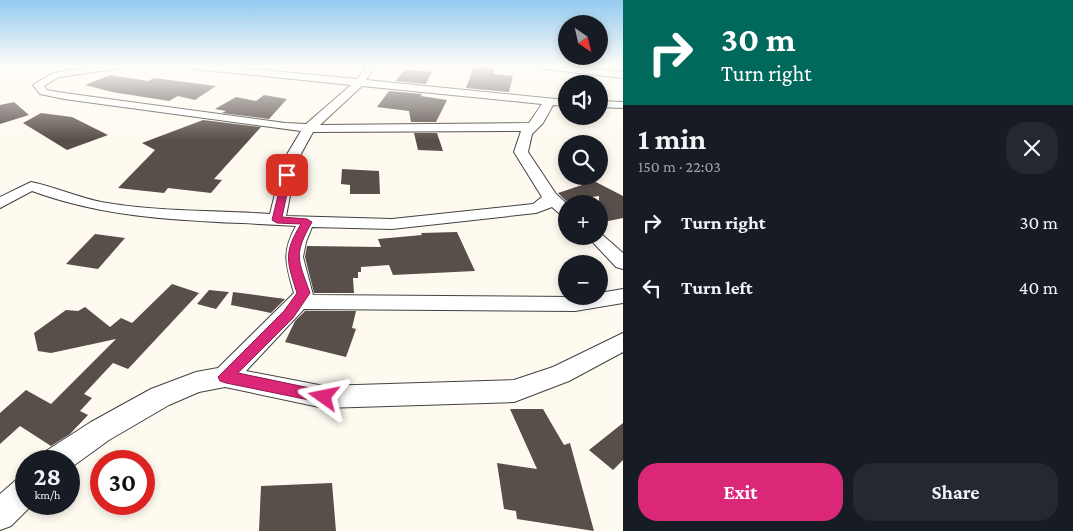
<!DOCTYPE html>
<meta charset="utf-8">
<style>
body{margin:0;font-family:"Crimson Pro",serif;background:#242831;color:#f1f3f6;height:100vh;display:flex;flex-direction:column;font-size:19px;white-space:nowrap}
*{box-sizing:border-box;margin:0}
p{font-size:16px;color:#9ea1a6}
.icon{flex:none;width:28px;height:28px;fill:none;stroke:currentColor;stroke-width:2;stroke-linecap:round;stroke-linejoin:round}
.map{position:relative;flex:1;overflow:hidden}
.sheet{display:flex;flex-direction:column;background:#171b24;width:450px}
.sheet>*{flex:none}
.top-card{background:#00695c;color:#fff;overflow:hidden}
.needle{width:32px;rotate:146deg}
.tools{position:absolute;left:558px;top:15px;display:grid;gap:10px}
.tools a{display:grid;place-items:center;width:50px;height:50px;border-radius:50%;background:#171b24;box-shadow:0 2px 8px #0003;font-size:25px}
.speed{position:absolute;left:15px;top:450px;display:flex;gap:10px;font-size:25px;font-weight:700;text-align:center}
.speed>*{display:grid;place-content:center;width:65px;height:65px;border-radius:50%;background:#171b24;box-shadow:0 2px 8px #0003;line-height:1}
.speed small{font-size:12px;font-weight:400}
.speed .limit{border:8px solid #d22;background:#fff;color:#111}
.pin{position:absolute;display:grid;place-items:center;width:42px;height:42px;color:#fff;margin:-21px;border-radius:10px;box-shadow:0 2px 8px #0006}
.me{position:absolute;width:55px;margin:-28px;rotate:282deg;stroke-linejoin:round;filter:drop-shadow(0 0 4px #0008)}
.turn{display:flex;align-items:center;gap:18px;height:105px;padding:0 15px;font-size:22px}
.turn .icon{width:65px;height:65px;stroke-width:2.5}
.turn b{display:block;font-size:35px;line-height:42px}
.round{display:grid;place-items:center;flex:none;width:52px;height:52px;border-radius:20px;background:#242831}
.overview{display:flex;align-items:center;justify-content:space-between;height:85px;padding:0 15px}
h1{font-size:30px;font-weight:700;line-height:38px}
.primary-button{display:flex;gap:10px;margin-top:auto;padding:10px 15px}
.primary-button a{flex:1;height:58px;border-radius:20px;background:#db2777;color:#fff;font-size:20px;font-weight:700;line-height:58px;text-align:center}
.primary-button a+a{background:#242831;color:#f1f3f6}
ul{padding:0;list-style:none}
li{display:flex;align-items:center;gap:15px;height:65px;padding:0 15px}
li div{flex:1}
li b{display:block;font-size:19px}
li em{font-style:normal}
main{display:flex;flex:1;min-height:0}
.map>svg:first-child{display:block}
.building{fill:#584e4a}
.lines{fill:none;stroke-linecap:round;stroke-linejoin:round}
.minor-casing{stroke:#424242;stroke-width:2}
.minor{fill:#fff;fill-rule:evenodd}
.route{fill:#db2777;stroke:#8e194d}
</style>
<main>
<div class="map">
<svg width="623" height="531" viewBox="0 0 623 531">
<rect width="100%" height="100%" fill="#fffaf0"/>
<path class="building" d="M 474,66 L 494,68 L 494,74 L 513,76 L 509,92 L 466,88 Z
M 405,69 L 432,72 L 426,84 L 396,81 Z
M 110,75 L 148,81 L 154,78 L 216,86 L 195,100 L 178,96 L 169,101 L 112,92 L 85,85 Z
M 389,91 L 422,94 L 421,96 L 447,100 L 436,122 L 411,122 L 409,111 L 377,107 Z
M 264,95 L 287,99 L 269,119 L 222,113 L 226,111 L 215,109 L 236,97 L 256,101 Z
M 14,102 L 29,115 L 0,124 L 0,105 Z
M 41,113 L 72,117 L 108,135 L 67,150 L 23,123 Z
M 203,120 L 261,127 L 214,179 L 222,180 L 211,193 L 168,188 L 164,193 L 118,188 L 155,150 L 142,143 Z
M 414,133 L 437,133 L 443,151 L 418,150 Z
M 342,169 L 379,171 L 380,194 L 350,194 L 350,185 L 341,184 Z
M 594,181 L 623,196 L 623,218 L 599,223 L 599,196 L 566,201 L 558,193 Z
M 457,232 L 475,271 L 393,275 L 389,265 L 361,267 L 361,272 L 358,272 L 358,278 L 353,278 L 354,293 L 314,293 L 305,257 L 307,246 L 381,247 L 378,239 L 422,235 L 421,233 Z
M 95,234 L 125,238 L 98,269 L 66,264 Z
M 172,284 L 199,293 L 128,369 L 113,363 L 84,394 L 92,398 L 80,411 L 88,415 L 70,434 L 51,446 L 20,426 L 0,444 L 0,413 L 26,390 L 51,404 L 116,339 L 51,353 L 38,351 L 34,333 L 66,310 L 78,311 L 85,307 L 110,327 L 121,318 L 132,323 Z
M 209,290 L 229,292 L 216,309 L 197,304 Z
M 233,292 L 285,299 L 271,313 L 231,305 Z
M 305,311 L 356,311 L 352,328 L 356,329 L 346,357 L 285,342 L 295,321 Z
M 510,409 L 543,409 L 564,445 L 570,443 L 594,531 L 517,519 L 516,511 L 504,509 L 497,463 L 537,469 Z
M 623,423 L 623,460 L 613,470 L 589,450 Z
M 332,483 L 336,531 L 259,531 L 261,486 Z"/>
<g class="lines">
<defs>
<path id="minor" d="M 98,66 L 120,66 L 115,69 L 59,77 L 44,86 L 47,90 L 64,93 L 285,123 L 306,124 L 351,85 L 194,69 L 189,66 L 220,66 L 357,79 L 367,66 L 376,66 L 366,80 L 566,100 L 566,106 L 553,105 L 543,123 L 532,134 L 528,152 L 556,194 L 567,204 L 566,216 L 560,214 L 552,207 L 536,213 L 392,229 L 312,227 L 306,242 L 303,257 L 313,295 L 575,297 L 599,296 L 599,293 L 623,289 L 623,303 L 575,311 L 304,309 L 246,371 L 324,386 L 514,380 L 553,367 L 623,333 L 623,352 L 569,381 L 514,402 L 324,408 L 225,387 L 199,392 L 169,405 L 109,440 L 69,469 L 69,461 L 42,461 L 46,451 L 91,422 L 151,389 L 196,372 L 218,368 L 294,293 C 286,265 281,253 296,226 C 205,220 119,223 32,191 L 0,208 L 0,197 L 31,182 C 55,187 77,197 101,202 C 157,212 214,210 270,214 L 283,161 L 301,131 L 64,99 L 40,94 L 33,85 L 53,73 ZM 362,86 L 542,104 L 529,123 L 320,125 ZM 521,131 L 514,152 L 542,197 L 533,204 L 392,219 L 286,216 L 297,161 L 313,132 Z
M 539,66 L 567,66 L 623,72 L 623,78 L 544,69 Z
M 599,101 L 623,102 L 623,108 L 599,107 Z
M 599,232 L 623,253 L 623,269 L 616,267 L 587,236 L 599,236 Z
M 26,475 L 26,504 L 33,504 L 11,526 L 0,530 L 0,494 L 16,480 Z"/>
</defs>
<use href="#minor" class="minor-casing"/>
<use href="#minor" class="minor"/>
</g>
<linearGradient id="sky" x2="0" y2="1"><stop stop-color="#93caef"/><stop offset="0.47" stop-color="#fffdf8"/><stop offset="1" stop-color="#fffdf8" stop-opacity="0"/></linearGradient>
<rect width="623" height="140" fill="url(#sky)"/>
<path class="route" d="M 287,173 L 291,175 L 282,217 L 307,219 L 312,222 C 293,255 298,259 310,293 L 293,318 L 238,373 L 329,392 L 331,397 L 329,402 L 324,403 L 226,383 L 220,381 L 218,377 L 284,311 L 297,293 C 287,262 283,253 301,224 L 277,223 L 272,220 L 283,175 Z"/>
</svg>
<div class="tools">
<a><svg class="needle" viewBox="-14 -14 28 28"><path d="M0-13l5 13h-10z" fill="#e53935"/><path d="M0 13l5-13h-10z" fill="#9ea1a6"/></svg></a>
<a><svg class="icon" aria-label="sound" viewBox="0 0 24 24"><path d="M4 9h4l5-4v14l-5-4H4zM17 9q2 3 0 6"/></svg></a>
<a><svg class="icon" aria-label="search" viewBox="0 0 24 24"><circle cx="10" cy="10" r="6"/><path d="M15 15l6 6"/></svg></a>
<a>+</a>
<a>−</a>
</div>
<div class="speed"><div>28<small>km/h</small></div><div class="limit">30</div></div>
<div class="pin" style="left:287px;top:175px;background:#d93025"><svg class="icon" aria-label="arrive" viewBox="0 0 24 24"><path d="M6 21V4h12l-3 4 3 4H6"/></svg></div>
<svg class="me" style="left:324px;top:397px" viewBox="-20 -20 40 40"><path d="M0-17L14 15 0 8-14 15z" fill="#db2777" stroke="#fff" stroke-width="4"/></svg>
</div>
<section class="sheet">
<div class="top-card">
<div class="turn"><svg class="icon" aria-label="right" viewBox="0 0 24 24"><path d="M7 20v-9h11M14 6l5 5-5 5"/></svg><div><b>30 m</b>Turn right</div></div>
</div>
<div class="overview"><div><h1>1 min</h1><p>150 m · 22:03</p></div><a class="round"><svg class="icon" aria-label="close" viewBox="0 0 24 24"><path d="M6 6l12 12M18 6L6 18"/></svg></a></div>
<ul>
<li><svg class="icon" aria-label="right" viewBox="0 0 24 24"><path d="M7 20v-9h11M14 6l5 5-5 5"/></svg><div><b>Turn right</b></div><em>30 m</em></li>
<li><svg class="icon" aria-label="left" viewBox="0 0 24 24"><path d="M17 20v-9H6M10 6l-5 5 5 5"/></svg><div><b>Turn left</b></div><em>40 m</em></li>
</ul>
<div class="primary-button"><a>Exit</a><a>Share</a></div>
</section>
</main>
